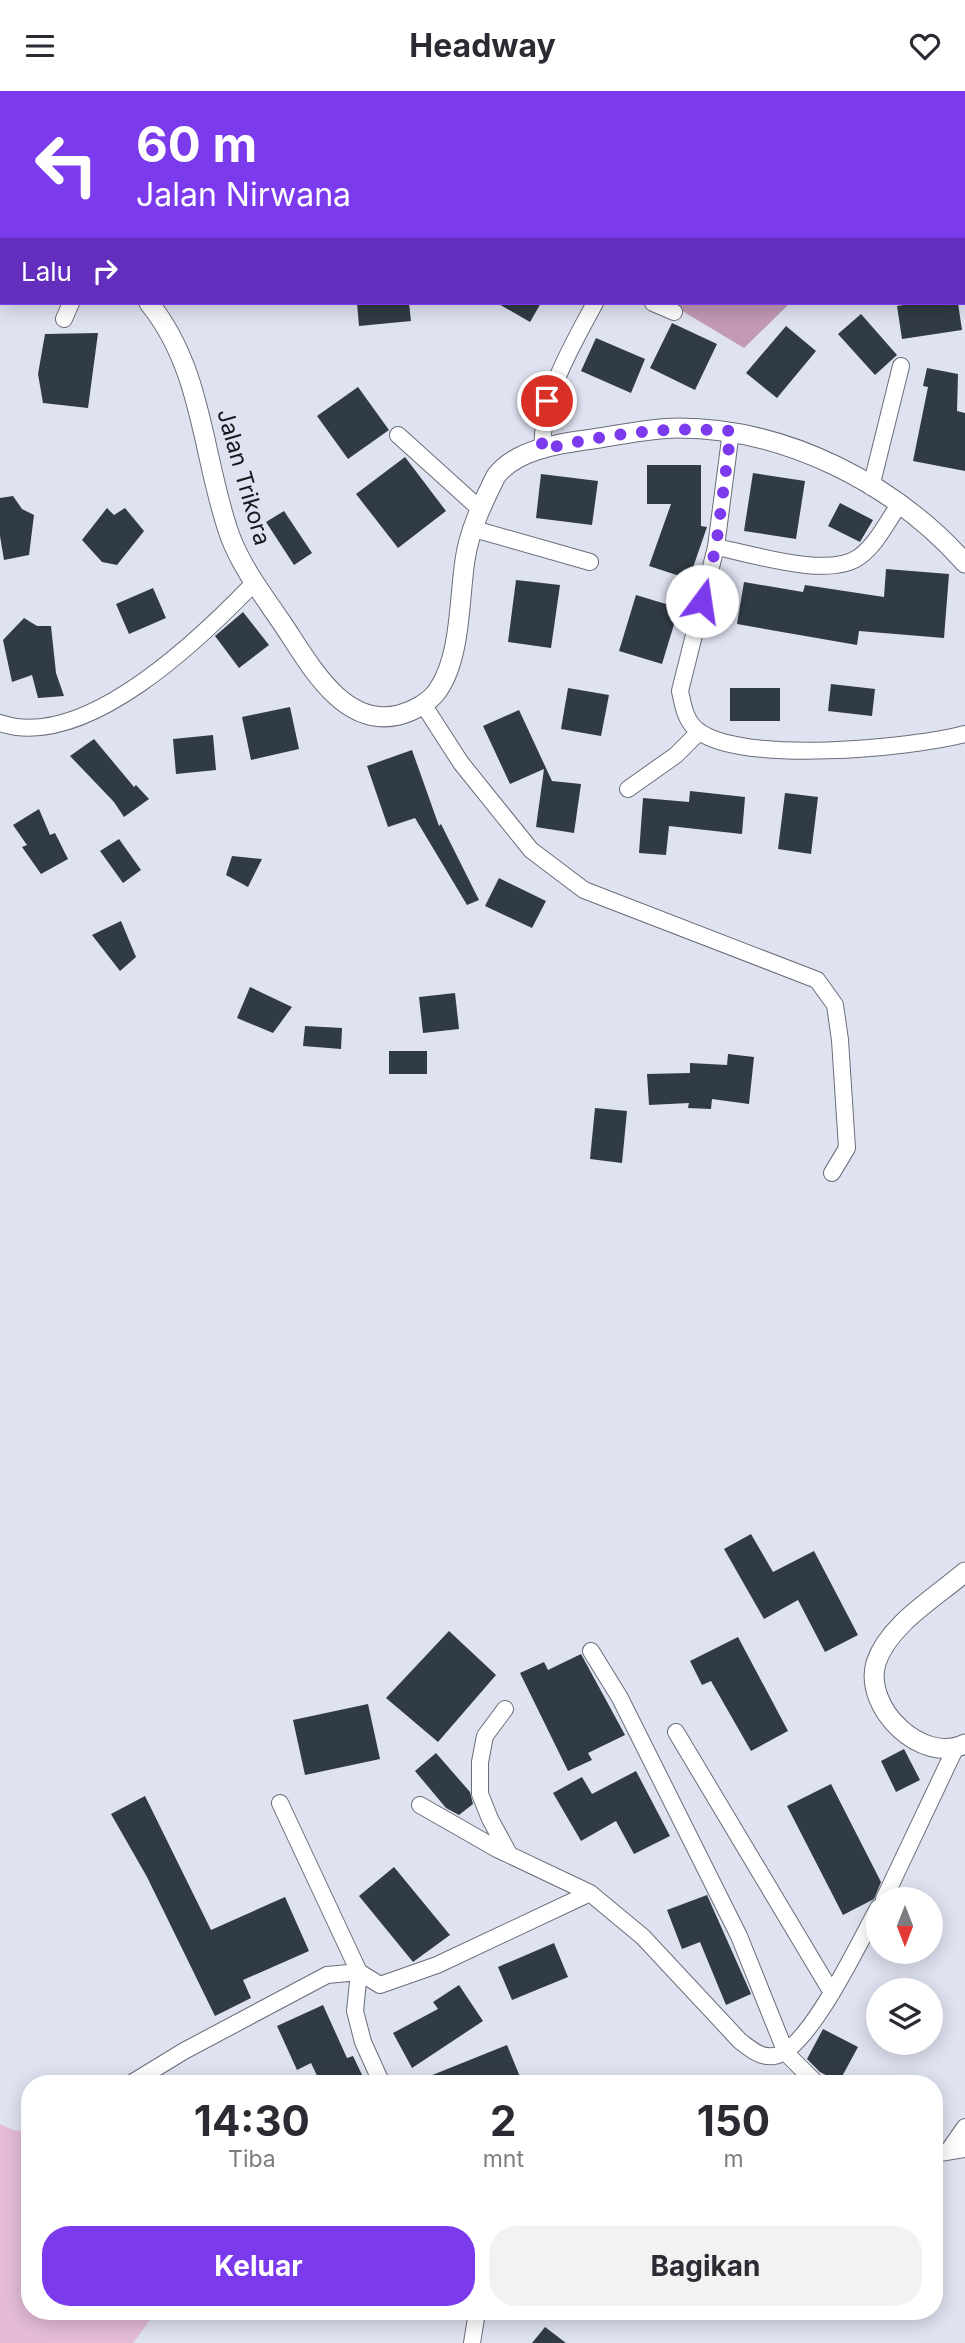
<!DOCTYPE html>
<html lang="id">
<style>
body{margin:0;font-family:Inter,sans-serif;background:#f2f2f3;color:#2b2b33;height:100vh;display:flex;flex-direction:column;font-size:26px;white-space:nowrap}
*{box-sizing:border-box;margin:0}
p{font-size:23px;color:#7c7c81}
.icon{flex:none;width:38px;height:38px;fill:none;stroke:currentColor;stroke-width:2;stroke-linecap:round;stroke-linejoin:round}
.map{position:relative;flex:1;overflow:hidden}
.details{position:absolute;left:21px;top:1984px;width:922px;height:245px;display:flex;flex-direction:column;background:#fff;border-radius:28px;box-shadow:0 4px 18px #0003}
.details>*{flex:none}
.hud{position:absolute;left:0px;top:0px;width:966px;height:214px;box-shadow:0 4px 18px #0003;background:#7c3aed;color:#fff;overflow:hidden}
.needle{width:46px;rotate:180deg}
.fabs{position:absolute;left:866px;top:1796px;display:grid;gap:14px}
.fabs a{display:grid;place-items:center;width:77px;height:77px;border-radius:50%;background:#fff;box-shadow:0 4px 18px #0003;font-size:35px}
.pin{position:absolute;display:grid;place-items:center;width:60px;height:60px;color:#fff;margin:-30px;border:4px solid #fff;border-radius:50%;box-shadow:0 2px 7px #0007}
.me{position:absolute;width:77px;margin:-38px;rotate:14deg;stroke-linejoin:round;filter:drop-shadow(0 0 5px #0008)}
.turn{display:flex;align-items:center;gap:24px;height:147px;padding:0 21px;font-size:32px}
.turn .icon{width:91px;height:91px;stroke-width:2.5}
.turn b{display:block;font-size:49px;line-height:60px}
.then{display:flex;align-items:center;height:66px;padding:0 21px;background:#0003;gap:14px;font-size:26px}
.eta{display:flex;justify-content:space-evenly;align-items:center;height:119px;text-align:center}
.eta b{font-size:42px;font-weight:700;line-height:49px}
.primary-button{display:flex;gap:14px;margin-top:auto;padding:14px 21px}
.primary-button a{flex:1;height:80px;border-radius:28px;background:#7c3aed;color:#fff;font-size:28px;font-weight:700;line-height:80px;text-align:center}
.primary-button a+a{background:#f2f2f3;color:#2b2b33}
header{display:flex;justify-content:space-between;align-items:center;height:91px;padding:0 21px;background:#fff;font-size:32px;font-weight:700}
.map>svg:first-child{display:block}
.green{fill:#e4bcd8}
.forest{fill:#c299b6}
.building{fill:#313b44}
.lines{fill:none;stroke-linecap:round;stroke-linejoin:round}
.minor-casing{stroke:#6a6d7a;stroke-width:18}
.tertiary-casing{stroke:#6a6d7a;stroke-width:21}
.minor{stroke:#fff;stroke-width:16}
.tertiary{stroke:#fff;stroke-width:19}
.route{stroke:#7c3aed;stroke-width:12;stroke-dasharray:0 21.6}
.labels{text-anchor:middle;stroke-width:7;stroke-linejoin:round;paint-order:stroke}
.street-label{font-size:23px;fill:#18191e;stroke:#dfe2f1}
</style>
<header><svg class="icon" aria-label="menu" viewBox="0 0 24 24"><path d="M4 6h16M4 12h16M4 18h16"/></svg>Headway<svg class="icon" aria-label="heart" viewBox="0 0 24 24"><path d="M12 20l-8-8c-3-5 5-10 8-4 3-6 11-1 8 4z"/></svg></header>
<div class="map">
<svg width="965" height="2252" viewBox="0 0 965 2252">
<rect width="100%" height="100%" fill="#dfe2f1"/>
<path class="green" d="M 0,2033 L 13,2039 L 30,2041 L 30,2221 L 150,2221 L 153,2225 L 133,2252 L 0,2252 Z"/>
<path class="forest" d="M 527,0 L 965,0 L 965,147 L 964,2 Z
M 669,212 L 790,212 L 744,257 Z"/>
<path class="building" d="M 357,212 L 409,212 L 411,230 L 359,235 Z
M 497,212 L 541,212 L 530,231 Z
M 917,212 L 958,212 L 962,239 L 902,248 L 897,215 Z
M 861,223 L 897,264 L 875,284 L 838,243 Z
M 672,232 L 717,253 L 695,299 L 650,277 Z
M 786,235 L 816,260 L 777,307 L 746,282 Z
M 98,242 L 88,317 L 43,312 L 38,283 L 45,243 Z
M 596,247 L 645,268 L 631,302 L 581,280 Z
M 927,277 L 958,283 L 957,320 L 965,322 L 965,380 L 913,370 L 928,296 L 923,295 Z
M 358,296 L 389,339 L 348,368 L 317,325 Z
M 405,366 L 446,420 L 398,457 L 356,403 Z
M 647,374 L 701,374 L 701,435 L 707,436 L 689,488 L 649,475 L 671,413 L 647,413 Z
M 753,382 L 805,390 L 796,448 L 744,440 Z
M 541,383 L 598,390 L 592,434 L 536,427 Z
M 13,405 L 22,418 L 34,424 L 29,464 L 4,469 L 0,445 L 0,407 Z
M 840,412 L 873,429 L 860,451 L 828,435 Z
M 107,417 L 114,424 L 125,417 L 144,440 L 117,474 L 102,471 L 82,449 Z
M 284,420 L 312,462 L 294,474 L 266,431 Z
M 886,478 L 949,483 L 944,547 L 859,540 L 857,554 L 737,533 L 744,491 L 803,501 L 805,494 L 884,506 Z
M 516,489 L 560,494 L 551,557 L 508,551 Z
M 153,497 L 166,527 L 129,543 L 116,513 Z
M 636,504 L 679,517 L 662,573 L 619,560 Z
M 243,521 L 269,554 L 239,577 L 215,545 Z
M 24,527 L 37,535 L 51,535 L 56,582 L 64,605 L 38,607 L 32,584 L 12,591 L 3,549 Z
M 831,593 L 875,598 L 872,625 L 828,620 Z
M 568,597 L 609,604 L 601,645 L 561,638 Z
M 730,597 L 780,597 L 780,630 L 730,630 Z
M 290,616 L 299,658 L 251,669 L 242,626 Z
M 519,619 L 552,690 L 581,693 L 574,742 L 536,736 L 544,678 L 510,693 L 483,635 Z
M 213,644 L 216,679 L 176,683 L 173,648 Z
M 94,648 L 134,696 L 136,694 L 149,708 L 124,726 L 114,711 L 70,665 Z
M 412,659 L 439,735 L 441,733 L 479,809 L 467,814 L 415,727 L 388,736 L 367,675 Z
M 690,700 L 745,706 L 742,743 L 669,735 L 666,764 L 639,762 L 643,707 L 689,711 Z
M 785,702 L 818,706 L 811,763 L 778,758 Z
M 39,718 L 50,744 L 55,742 L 68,768 L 41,783 L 22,756 L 27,754 L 13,734 Z
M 119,748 L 141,779 L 123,792 L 100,760 Z
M 232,765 L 262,768 L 248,796 L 226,784 Z
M 499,787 L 546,810 L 532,837 L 485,815 Z
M 121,830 L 136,866 L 120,880 L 92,844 Z
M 250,896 L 292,916 L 273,942 L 237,927 Z
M 455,902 L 459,938 L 423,942 L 419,906 Z
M 305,935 L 342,937 L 341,958 L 303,955 Z
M 389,960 L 427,960 L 427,983 L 389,983 Z
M 728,963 L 754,966 L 749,1013 L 712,1008 L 711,1018 L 688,1017 L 689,1012 L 649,1014 L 647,983 L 690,982 L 690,972 L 727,974 Z
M 595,1017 L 627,1020 L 622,1072 L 590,1068 Z
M 751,1443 L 773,1481 L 814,1460 L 858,1544 L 825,1561 L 798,1509 L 764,1528 L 724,1458 Z
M 449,1540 L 496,1584 L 438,1651 L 386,1607 Z
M 738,1546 L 788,1640 L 751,1660 L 711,1590 L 702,1594 L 690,1570 Z
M 581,1563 L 625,1644 L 588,1662 L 592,1669 L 568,1680 L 520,1582 L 544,1571 L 548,1579 Z
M 368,1613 L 380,1668 L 305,1684 L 293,1629 Z
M 904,1658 L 920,1689 L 896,1701 L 881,1670 Z
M 436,1662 L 470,1701 L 473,1713 L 459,1724 L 446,1717 L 415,1680 Z
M 636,1680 L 670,1745 L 634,1763 L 616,1730 L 581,1750 L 553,1702 L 582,1686 L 592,1703 Z
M 831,1693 L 881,1791 L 874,1808 L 843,1824 L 787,1715 Z
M 145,1705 L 211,1839 L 285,1806 L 309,1860 L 243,1889 L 251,1907 L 215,1925 L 147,1786 L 111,1723 Z
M 394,1776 L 450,1844 L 413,1871 L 359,1805 Z
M 707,1804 L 751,1903 L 726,1914 L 700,1851 L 682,1858 L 667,1819 Z
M 554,1852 L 568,1886 L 512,1909 L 498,1876 Z
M 459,1894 L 483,1930 L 412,1977 L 393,1942 L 438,1918 L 433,1911 Z
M 323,1914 L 347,1967 L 353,1965 L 363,1986 L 347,1993 L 321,1993 L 311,1972 L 297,1979 L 277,1935 Z
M 823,1938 L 858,1956 L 839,1991 L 820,1981 L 807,1968 Z
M 507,1954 L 523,1993 L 410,1993 Z
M 545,2236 L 566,2252 L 532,2252 Z"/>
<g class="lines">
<defs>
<path id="minor" d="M 653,212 L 674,221
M 64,228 L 71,212
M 731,340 L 716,456 L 680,600 C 683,614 685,629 697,639 C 740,674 912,657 965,643
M 398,344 L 481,419
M 542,359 C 543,303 569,260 595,212
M 871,396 L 901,275
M 474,438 L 590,471
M 716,456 C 753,463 828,488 859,466 C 876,454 887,431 899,414
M 423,613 L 461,672 L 531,759 L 584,799 L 817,889 L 835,914 L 840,949 L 847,1057 L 832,1082
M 0,632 C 85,661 201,547 254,492
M 628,698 L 676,664 L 699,641
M 591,1560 L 620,1607 L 739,1845 L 786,1962 L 817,1993
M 505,1618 L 485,1645 L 480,1671 L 480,1703 L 490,1728 L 508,1761
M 676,1641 L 832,1902
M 280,1712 L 359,1881 L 380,1894 L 437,1874 L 590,1802
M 420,1714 L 497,1758 L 590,1802 L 643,1846 L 740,1950 C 751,1958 760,1967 774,1965 C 808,1961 861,1848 878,1817
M 884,1808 L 955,1658
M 130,1993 L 184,1960 L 327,1884 L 359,1881 L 355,1920 L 363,1951 L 382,1993
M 949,2059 L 965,2036
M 934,2063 L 965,2058
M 472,2252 L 477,2221"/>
<path id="tertiary" d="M 0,113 L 2,114
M 149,212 C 204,280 202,367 230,445 C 242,477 263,504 282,532 C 308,570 342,638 399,624 C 414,620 430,611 438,599 C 461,566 459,508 465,469 C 469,440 483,411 496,385 C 516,358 562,352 593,348 C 621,344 650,337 678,337 C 785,337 894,392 965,472
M 965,1481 C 936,1506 888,1534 876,1572 C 863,1617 922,1674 965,1653"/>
</defs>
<use href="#minor" class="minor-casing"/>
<use href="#tertiary" class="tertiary-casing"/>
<use href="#minor" class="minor"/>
<use href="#tertiary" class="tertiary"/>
</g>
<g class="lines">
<path class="route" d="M 547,310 L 542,330 L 542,359 C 604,343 667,335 731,340 L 716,456 L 702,510"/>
</g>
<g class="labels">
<g class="street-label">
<text transform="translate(244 386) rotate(74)" y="8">Jalan Trikora</text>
</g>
</g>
</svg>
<div class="fabs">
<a><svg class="needle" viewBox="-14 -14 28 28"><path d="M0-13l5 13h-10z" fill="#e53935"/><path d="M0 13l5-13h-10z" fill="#7c7c81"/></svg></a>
<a><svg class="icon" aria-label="layers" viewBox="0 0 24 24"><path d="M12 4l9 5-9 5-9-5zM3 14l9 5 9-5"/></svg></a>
</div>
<div class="pin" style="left:547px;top:310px;background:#d93025"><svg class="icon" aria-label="arrive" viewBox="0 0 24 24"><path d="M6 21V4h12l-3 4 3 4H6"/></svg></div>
<svg class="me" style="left:702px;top:510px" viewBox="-20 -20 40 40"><circle r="19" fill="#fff"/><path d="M0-13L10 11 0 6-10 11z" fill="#7c3aed"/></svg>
<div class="hud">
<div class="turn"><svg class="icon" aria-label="left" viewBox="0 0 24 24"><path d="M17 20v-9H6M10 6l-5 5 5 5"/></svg><div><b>60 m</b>Jalan Nirwana</div></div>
<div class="then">Lalu<svg class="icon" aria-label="right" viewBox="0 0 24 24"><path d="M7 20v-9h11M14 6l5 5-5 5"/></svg></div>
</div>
<section class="details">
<div class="eta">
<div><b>14:30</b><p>Tiba</p></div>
<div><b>2</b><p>mnt</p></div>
<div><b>150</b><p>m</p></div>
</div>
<div class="primary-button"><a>Keluar</a><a>Bagikan</a></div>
</section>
</div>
